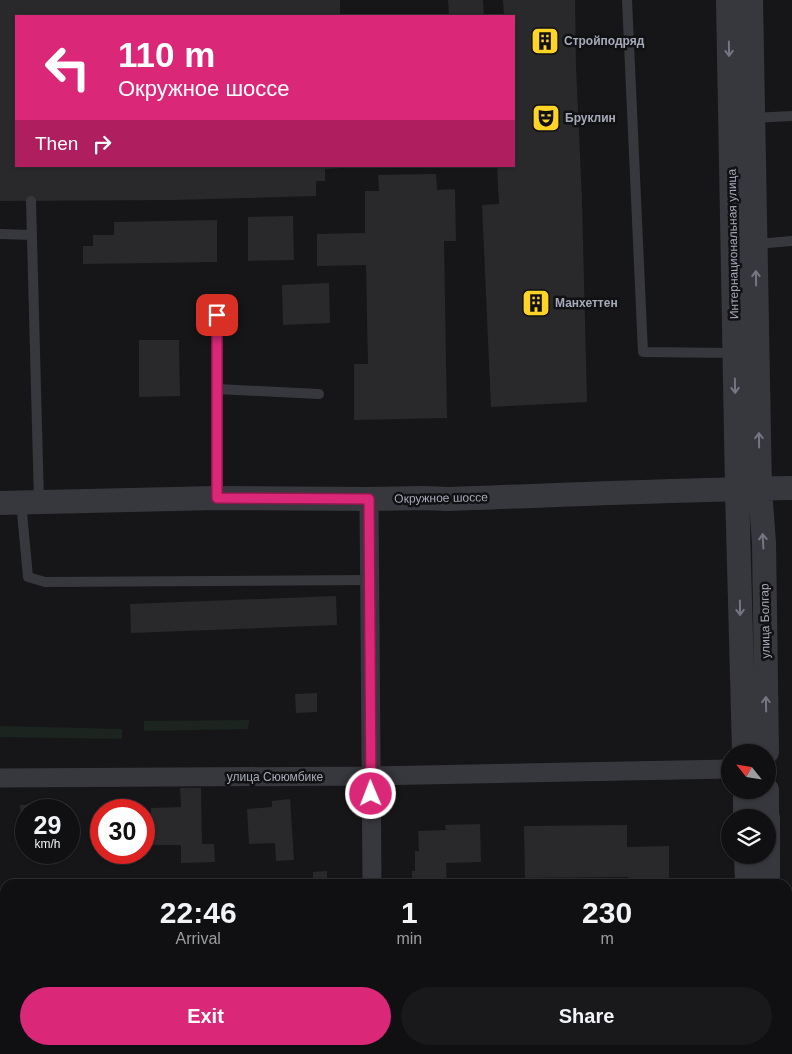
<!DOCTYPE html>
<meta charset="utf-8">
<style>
body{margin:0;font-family:Helvetica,sans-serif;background:#19191b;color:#f1f3f6;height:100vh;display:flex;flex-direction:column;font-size:19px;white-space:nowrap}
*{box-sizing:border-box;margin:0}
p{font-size:16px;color:#9c9d9f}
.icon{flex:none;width:28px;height:28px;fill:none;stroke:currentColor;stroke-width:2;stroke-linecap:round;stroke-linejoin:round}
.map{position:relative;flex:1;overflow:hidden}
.drawer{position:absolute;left:0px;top:879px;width:792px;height:176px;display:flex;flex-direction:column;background:#101012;border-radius:15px 15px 0 0;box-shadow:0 1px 4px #0004,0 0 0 1px #303032}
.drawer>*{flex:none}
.top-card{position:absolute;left:15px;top:15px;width:500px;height:152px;border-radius:0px;box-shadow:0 1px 4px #0004,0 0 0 1px #303032;background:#db2777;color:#fff;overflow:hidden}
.needle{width:32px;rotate:300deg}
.controls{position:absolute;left:721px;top:744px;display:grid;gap:10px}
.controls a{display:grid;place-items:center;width:55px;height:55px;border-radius:50%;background:#101012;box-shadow:0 1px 4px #0004,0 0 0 1px #303032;font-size:25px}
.speed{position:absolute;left:15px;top:799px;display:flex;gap:10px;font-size:25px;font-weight:700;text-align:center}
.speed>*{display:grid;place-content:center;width:65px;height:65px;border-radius:50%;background:#101012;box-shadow:0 1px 4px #0004,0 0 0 1px #303032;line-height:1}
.speed small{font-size:12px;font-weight:400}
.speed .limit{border:8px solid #d22;background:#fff;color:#111}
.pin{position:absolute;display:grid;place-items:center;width:42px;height:42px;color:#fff;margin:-21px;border-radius:10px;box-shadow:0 2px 8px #0006}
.me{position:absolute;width:55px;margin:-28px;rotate:359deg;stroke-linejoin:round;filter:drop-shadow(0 0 4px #0008)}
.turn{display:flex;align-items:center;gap:18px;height:105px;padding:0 20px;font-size:22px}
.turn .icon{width:65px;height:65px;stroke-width:2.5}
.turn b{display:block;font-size:35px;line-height:42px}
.then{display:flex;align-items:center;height:48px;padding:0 20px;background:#0003;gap:10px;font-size:19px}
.eta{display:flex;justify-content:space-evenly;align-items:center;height:85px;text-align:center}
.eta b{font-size:30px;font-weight:700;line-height:35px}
.cta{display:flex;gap:10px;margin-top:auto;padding:10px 20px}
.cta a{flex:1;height:58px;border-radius:30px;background:#db2777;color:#fff;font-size:20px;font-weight:700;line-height:58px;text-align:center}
.cta a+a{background:#19191b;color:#f1f3f6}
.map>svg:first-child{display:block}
.green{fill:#1b241e}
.building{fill:#29292c}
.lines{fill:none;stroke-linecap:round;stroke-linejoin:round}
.service{stroke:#37373e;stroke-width:10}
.minor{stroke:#37373e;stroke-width:19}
.tertiary{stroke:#37373e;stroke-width:24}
.oneway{stroke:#757682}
.route-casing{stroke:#8e194d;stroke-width:12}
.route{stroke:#db2777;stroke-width:9}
.labels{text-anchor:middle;stroke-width:5;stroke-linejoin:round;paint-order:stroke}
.poi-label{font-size:12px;font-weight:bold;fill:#a7aab9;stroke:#111113;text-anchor:start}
.street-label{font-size:12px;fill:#a7aab9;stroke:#111113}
</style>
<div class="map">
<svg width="792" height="1054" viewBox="0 0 792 1054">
<rect width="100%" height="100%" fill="#161618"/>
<path class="green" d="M 249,720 L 248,729 L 144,731 L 144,721 Z
M 0,726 L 122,729 L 122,739 L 0,737 Z"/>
<path class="building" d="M 0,0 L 340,0 L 340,16 L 16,16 L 16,166 L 344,166 L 344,168 L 325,169 L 325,181 L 316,181 L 316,196 L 175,200 L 0,201 Z
M 448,0 L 483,0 L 484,16 L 449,16 Z
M 503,0 L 575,0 L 576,66 L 582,200 L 587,402 L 491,407 L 482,205 L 499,204 L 497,166 L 514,166 L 514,16 L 504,16 Z
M 436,174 L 437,190 L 455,189 L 456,241 L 444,241 L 447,418 L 354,420 L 354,364 L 368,364 L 366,265 L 317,266 L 317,234 L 365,233 L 365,191 L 379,191 L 378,175 Z
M 293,216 L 294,260 L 248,261 L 248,217 Z
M 217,220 L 217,262 L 83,264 L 83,246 L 93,246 L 93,235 L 114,235 L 114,222 Z
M 329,283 L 330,323 L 283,325 L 282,285 Z
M 139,340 L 179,340 L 180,396 L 139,397 Z
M 336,596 L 337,625 L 131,633 L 130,604 Z
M 317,693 L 317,712 L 296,713 L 295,694 Z
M 180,788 L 201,788 L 202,844 L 214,844 L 215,862 L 181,863 L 181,845 L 152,845 L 151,808 L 181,807 Z
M 290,799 L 294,860 L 276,861 L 275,843 L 249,844 L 247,809 L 272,807 L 272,801 Z
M 64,803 L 65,810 L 26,810 L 26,842 L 22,842 L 20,805 Z
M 480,824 L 481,862 L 446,863 L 447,884 L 412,884 L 412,871 L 415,871 L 415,851 L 419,851 L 418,831 L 446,830 L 445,825 Z
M 627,825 L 627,847 L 669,846 L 669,884 L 628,884 L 628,877 L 525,878 L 524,826 Z
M 327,871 L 327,884 L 301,884 L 301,879 L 313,878 L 313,872 Z
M 5,1030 L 5,1050 L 15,1050 L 10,1054 L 4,1052 L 4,1054 L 0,1054 L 0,1033 L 2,1031 Z
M 47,1050 L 110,1050 L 110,1054 L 47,1054 Z
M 173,1050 L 237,1050 L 237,1054 L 173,1054 Z
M 261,1050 L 293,1050 L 293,1054 L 261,1054 Z
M 631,1050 L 675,1050 L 675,1054 L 631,1054 Z"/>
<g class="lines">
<path class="service" d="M 627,0 L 643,352 L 734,353
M 753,118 L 792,116
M 31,201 L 39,502
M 0,234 L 32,235
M 756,244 L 792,241
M 217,389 L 319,394
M 217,498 L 217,315
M 21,502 L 28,577 L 45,582 L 370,580"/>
<path class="minor" d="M 369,499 L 372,884
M 0,778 L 371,776 L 730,769
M 788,954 L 792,954
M 0,1012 L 5,1011
M 376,1050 L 376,1054"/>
<path class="tertiary" d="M 728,0 L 737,489 L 744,752
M 751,0 L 760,489 L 764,543 L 767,752
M 0,503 L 217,498 L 369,499 L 424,498 L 449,499 C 563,495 678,490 792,488
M 745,790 L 745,818
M 767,790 L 767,818
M 768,818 L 768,884
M 746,855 L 747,884
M 750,1050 L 750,1054
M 771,1050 L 771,1054"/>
</g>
<defs><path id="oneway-shaft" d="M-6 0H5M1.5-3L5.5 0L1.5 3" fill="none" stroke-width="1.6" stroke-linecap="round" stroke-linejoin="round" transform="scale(1.25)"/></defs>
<g class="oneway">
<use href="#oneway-shaft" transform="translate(729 49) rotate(89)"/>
<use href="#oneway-shaft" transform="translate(756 278) rotate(-91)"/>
<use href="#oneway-shaft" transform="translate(735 386) rotate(89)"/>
<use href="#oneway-shaft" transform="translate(759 440) rotate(-91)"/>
<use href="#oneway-shaft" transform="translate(763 541) rotate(-93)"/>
<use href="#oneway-shaft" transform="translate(740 608) rotate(89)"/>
<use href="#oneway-shaft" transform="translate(766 704) rotate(-91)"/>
</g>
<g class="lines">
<defs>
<path id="route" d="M 217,315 L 217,498 L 369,499 L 371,794"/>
</defs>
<use href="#route" class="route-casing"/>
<use href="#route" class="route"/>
</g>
<defs>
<symbol id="building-square" viewBox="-11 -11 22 22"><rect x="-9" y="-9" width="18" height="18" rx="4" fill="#ffd427" stroke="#111113"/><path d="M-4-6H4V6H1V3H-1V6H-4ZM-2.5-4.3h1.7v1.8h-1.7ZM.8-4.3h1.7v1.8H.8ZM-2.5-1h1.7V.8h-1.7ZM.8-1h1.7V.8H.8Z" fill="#111"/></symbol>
<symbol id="theatre-square" viewBox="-11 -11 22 22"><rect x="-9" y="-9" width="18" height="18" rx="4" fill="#ffd427" stroke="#111113"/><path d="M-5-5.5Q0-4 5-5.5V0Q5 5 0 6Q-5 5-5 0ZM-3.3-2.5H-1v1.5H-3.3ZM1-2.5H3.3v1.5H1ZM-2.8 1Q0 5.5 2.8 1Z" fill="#111"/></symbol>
</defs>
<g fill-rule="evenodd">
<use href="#building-square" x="529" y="25" width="32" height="32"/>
<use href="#theatre-square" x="530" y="102" width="32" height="32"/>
<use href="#building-square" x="520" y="287" width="32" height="32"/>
</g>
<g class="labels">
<g class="poi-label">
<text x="564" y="45">Стройподряд</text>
<text x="565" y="122">Бруклин</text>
<text x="555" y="307">Манхеттен</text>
</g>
<g class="street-label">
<text transform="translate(733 244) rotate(-91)" y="4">Интернациональная улица</text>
<text transform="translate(441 498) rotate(-1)" y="4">Окружное шоссе</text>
<text transform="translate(765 621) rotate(-91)" y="4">улица Болгар</text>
<text x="275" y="781">улица Сююмбике</text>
</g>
</g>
</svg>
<div class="controls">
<a><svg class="needle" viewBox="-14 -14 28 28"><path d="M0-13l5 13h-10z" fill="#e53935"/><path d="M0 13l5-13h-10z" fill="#9c9d9f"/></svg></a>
<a><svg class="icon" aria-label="layers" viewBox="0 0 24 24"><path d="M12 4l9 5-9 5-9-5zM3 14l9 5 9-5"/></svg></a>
</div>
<div class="speed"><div>29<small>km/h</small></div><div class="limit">30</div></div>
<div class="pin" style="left:217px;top:315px;background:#d93025"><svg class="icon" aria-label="arrive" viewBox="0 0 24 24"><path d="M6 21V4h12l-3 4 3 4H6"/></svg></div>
<svg class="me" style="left:371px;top:794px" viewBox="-20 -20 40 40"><circle r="17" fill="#db2777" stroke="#fff" stroke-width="3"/><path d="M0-11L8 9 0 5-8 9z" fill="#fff"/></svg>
<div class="top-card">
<div class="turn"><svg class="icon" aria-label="left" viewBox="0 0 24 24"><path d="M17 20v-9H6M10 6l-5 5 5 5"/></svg><div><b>110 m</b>Окружное шоссе</div></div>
<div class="then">Then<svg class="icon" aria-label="right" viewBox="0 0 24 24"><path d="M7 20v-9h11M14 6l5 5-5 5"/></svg></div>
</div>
<section class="drawer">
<div class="eta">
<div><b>22:46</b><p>Arrival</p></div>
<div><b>1</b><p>min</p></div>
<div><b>230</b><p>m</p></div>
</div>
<div class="cta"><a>Exit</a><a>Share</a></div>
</section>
</div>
